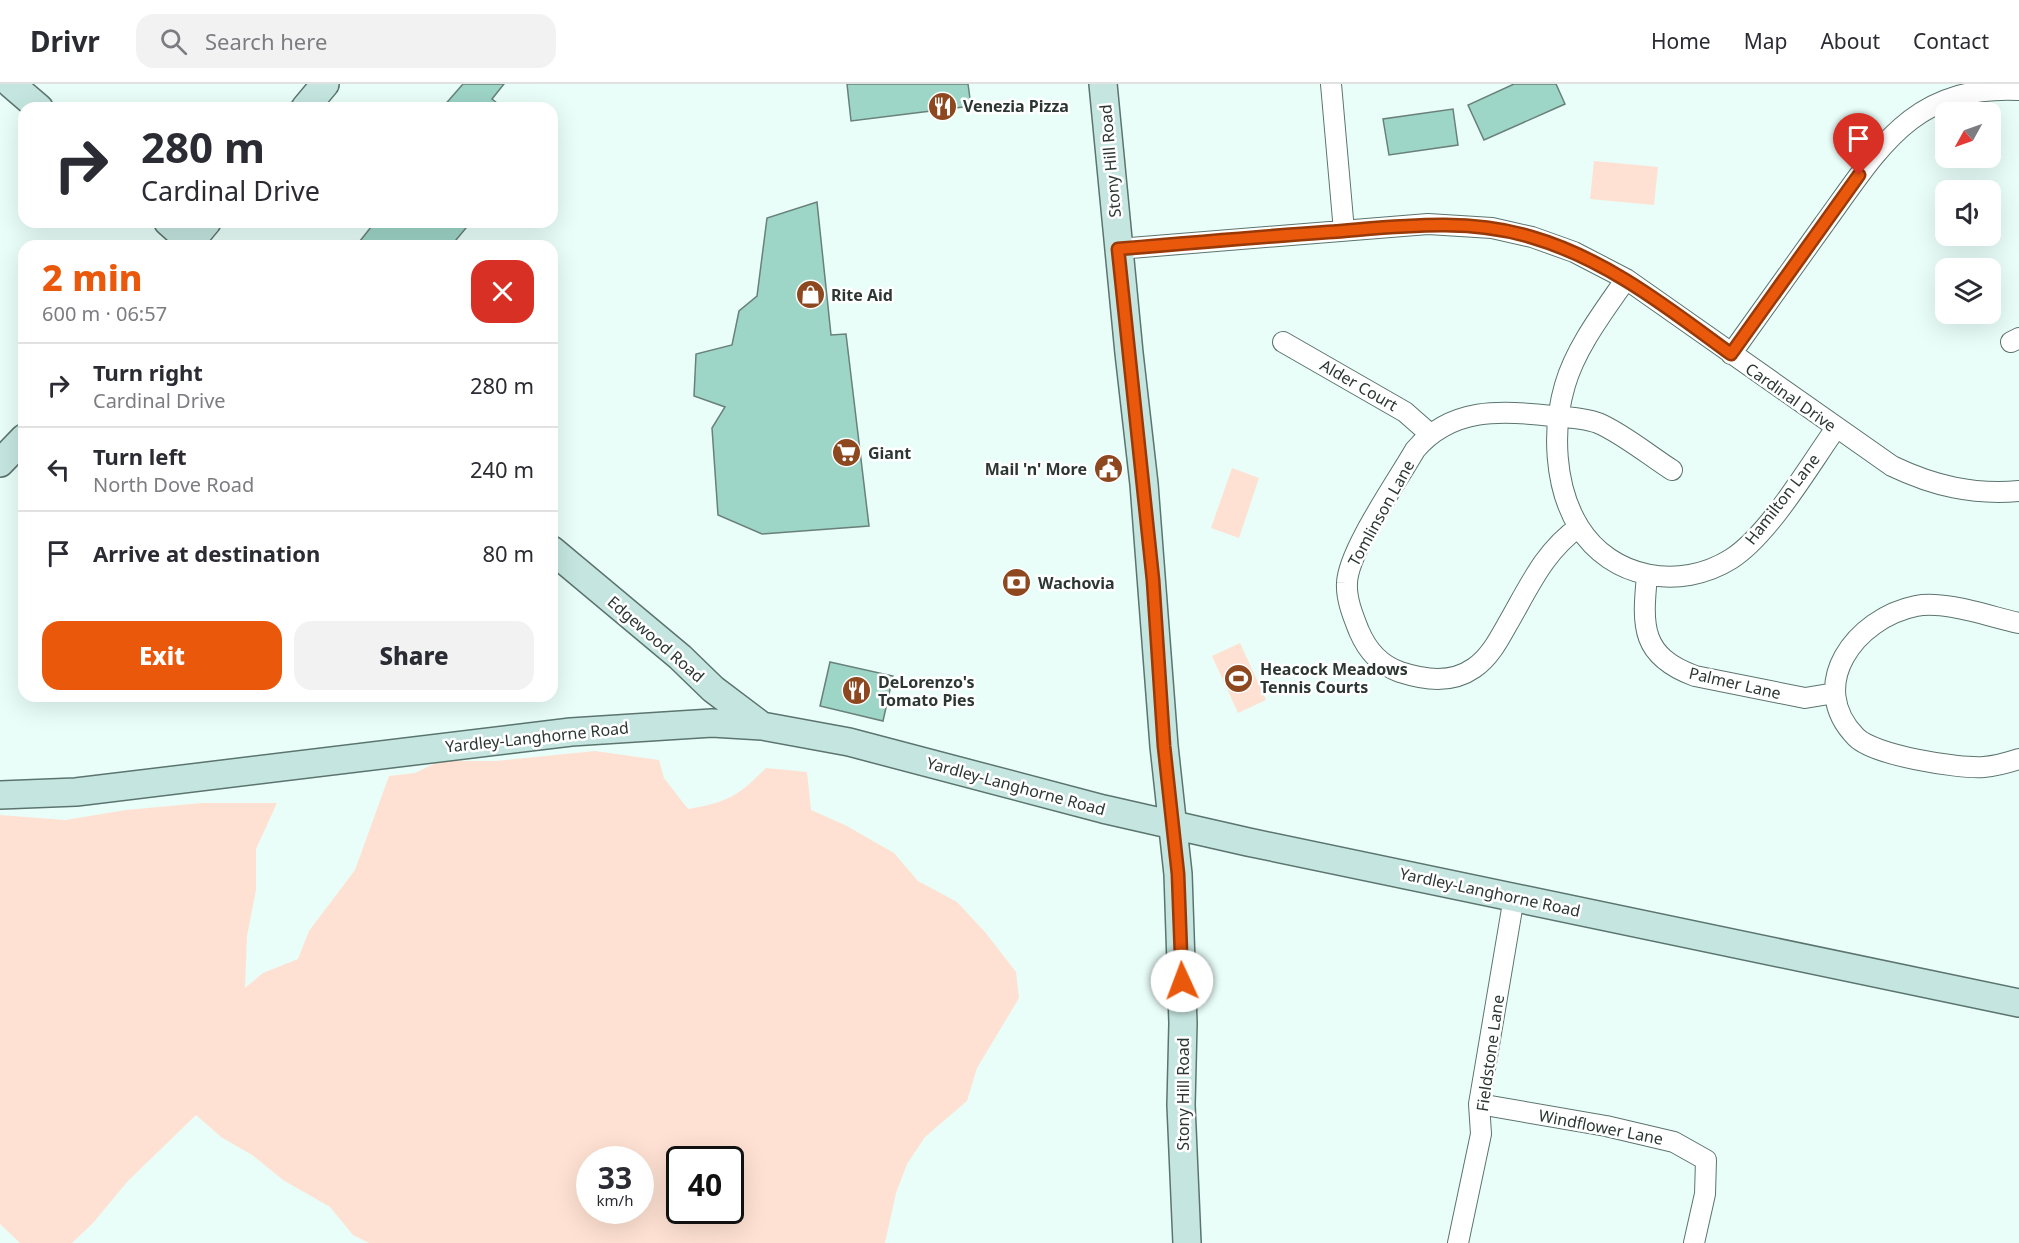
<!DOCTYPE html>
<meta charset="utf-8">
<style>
body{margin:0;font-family:"Noto Sans",sans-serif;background:#f2f2f3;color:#2b2b33;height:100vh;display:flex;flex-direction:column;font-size:22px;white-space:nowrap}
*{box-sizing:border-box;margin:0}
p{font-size:20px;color:#7c7c81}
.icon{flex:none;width:33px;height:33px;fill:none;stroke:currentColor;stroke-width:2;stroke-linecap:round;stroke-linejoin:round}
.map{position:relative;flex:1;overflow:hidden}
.panel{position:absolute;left:18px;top:156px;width:540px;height:462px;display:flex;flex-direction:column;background:#fff;border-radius:18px;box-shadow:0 6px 24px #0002}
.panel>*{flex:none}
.top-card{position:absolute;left:18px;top:18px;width:540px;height:126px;border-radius:18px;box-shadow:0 6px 24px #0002;background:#fff;color:#2b2b33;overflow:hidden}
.needle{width:39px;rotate:230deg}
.tools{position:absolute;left:1935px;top:18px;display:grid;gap:12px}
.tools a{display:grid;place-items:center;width:66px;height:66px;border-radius:12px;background:#fff;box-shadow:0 6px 24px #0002;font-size:30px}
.speed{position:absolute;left:576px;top:1062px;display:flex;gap:12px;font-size:30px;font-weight:700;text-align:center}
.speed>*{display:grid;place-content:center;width:78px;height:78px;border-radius:50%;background:#fff;box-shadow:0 6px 24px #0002;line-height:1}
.speed small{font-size:15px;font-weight:400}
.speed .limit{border:3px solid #111;border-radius:9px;background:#fff;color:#111}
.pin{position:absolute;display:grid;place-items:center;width:51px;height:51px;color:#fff;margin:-62px -26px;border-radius:50% 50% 50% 0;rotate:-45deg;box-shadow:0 0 6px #0007}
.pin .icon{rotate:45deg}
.me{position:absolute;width:66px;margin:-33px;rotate:358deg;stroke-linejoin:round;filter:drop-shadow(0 0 4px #0008)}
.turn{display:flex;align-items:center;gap:21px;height:126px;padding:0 24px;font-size:27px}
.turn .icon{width:78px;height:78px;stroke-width:2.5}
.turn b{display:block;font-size:42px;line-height:51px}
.round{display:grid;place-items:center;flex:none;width:63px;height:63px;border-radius:18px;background:#f2f2f3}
.summary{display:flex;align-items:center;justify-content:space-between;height:102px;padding:0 24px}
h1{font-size:36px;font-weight:800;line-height:45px;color:#ea580c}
.primary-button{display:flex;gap:12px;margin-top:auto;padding:12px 24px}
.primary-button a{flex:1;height:69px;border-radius:18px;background:#ea580c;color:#fff;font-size:24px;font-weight:800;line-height:69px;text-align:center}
.primary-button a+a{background:#f2f2f3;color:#2b2b33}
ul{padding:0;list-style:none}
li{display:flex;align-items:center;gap:18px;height:84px;padding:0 24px;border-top:2px solid #e1e1e2}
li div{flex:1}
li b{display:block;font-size:22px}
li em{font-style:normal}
header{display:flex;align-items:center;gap:36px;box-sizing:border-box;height:84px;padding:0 30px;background:#fff;border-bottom:2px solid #e1e1e2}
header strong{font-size:28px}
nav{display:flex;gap:33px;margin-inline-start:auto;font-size:21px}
.search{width:420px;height:54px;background:#f2f2f3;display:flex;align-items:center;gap:15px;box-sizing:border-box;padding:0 21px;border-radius:18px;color:#7c7c81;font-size:22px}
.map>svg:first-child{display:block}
.green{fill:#fee1d2;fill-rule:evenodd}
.building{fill:#9dd5c7;stroke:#69817a;stroke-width:1.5}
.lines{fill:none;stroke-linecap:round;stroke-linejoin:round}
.street-casing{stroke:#5c746e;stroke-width:22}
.secondary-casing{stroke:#5c746e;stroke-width:30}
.street{stroke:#fff;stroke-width:20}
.secondary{stroke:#c5e6e0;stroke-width:27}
.route-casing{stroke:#983908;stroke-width:15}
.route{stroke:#ea580c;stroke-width:10}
.labels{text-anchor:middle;stroke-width:5;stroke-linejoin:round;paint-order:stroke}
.poi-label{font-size:16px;font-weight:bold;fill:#2c3734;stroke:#fff;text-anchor:start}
.street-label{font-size:16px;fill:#2c3734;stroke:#fff}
</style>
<header>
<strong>Drivr</strong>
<div class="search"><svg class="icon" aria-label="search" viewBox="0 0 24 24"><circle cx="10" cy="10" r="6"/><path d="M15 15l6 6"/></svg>Search here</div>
<nav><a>Home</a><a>Map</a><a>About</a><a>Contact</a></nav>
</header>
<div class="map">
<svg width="2019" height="1159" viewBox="0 0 2019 1159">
<rect width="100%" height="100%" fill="#e9fef9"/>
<path class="green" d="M 1594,77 L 1658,83 L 1654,121 L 1590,115 Z
M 1232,384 L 1259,394 L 1239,454 L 1211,444 Z
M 1240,559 L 1266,616 L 1238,629 L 1212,572 Z
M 595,667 L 659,676 L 664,694 L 688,725 C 728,718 737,713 766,684 L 807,688 L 811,726 L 845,741 L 894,769 L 918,797 L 957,818 L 985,848 L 1016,888 L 1019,914 L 977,984 L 967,1017 L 925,1053 L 907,1080 L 896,1109 L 885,1159 L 369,1159 L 353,1151 L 330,1123 L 283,1096 L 252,1071 L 221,1053 L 196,1031 L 127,1098 L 93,1139 L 72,1159 L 20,1159 L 0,1140 L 0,731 L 65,736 L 126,726 L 202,719 L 277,719 L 256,765 L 256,806 L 247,852 L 245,904 L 263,889 L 298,875 L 309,847 L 355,786 L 389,692 L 415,689 L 440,677 L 496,677 ZM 590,1076 L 640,1076 L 640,1126 L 590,1126 ZM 680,1076 L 730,1076 L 730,1126 L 680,1126 Z"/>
<path class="building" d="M 463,0 L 504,0 L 492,15 L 503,24 L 442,24 Z
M 847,0 L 968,0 L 971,22 L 851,37 Z
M 1514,0 L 1556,0 L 1565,20 L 1484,56 L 1468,21 Z
M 1453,25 L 1458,61 L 1389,71 L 1383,35 Z
M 817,118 L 831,251 L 846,250 L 869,442 L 762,450 L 718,431 L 712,344 L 725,323 L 694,312 L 696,270 L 732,261 L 739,227 L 757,212 L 767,134 Z
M 375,138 L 471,138 L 451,162 L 356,162 Z
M 830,578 L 893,592 L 883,637 L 820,622 Z"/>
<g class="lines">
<defs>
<path id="street" d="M 1331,0 L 1344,147
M 1118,165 L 1428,140 L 1492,144 L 1532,153 L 1574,168 L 1626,195 L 1892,382 C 1934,402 1973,411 2019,407
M 1626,195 C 1604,227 1576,263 1565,301 C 1552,345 1554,403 1579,443 C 1611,495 1680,507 1731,475 C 1769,451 1809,382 1836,344
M 1283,258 L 1405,328 L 1430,350
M 2011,258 L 2019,254
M 1731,270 C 1762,226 1793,183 1824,140 C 1880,63 1913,1 2019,6
M 1579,443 C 1544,467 1528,505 1507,541 C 1498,557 1489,574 1474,584 C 1451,600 1425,596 1400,588 C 1380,581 1367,566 1359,547 C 1353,532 1346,515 1347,499 C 1348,467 1398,396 1415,366 C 1451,323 1502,326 1552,332 C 1566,333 1585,334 1598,339 C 1622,349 1650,372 1672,386
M 1647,492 C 1642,543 1641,572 1695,592 L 1805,614 L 1835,609
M 2019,539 C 1991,533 1944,516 1916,522 C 1856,534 1805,601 1856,653 C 1873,671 1958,685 1984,683 C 1996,682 2007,679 2019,675
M 1479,1020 L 1606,1042 L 1674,1058 L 1706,1076 L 1705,1110 L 1694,1159
M 1458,1159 L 1481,1050 L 1479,1020 L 1514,813"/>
<path id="secondary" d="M 11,0 L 39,24
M 1103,0 L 1129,269 L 1144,400 L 1164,662 L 1178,790 L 1183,939 L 1181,1021 L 1187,1159
M 305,24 L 325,0
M 168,138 L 195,162
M 187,162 L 207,138
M 0,379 L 24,354
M 552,466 L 680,573 L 713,605 L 762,642
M 0,711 L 76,708 L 571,648 L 712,639 L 762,642 L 849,658 L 1103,725 L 1248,758 L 2019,919"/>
</defs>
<use href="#street" class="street-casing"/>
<use href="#secondary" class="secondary-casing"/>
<use href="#street" class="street"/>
<use href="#secondary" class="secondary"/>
</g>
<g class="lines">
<defs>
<path id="route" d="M 1182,897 L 1178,790 L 1164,662 L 1153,496 L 1118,165 C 1188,159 1258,153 1328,148 C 1396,143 1465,133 1531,153 C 1607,175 1668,224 1731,270 L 1859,91"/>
</defs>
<use href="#route" class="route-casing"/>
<use href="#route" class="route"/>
</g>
<defs>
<symbol id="restaurant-disc" viewBox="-11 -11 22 22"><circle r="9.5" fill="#8e4820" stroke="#fff"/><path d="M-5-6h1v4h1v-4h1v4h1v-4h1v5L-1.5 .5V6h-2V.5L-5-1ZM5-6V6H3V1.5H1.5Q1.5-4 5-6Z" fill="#fff"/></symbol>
<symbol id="shop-disc" viewBox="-11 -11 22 22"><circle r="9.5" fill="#8e4820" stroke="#fff"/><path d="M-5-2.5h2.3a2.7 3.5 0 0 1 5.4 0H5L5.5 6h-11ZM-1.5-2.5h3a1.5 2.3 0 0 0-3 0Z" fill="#fff"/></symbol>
<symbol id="supermarket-disc" viewBox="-11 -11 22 22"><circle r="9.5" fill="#8e4820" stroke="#fff"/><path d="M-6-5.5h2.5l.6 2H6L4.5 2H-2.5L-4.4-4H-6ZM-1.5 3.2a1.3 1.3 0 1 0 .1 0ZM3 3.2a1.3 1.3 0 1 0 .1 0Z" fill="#fff"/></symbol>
<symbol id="civic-disc" viewBox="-11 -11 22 22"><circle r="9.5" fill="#8e4820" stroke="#fff"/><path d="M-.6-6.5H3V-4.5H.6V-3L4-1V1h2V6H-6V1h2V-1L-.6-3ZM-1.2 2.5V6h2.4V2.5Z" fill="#fff"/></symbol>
<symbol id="bank-disc" viewBox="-11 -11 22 22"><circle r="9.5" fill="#8e4820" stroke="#fff"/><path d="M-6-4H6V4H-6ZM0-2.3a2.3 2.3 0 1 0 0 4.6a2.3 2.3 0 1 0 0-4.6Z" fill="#fff"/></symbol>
<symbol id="stadium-disc" viewBox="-11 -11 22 22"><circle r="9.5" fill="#8e4820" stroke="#fff"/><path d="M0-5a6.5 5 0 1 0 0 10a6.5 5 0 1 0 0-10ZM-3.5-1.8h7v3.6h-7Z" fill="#fff"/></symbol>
</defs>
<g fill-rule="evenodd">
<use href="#restaurant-disc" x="926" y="6" width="33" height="33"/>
<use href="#shop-disc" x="794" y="194" width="33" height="33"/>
<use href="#supermarket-disc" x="830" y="352" width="33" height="33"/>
<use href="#civic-disc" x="1092" y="368" width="33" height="33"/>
<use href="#bank-disc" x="1000" y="482" width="33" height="33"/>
<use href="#stadium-disc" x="1222" y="578" width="33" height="33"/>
<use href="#restaurant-disc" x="840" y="590" width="33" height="33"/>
</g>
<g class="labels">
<g class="poi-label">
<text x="963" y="28">Venezia Pizza</text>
<text x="831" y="217">Rite Aid</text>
<text x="868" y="375">Giant</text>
<text x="1087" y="391" text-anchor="end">Mail 'n' More</text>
<text x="1038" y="505">Wachovia</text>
<text x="1260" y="591">Heacock Meadows<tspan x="1260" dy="18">Tennis Courts</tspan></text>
<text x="878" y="604">DeLorenzo's<tspan x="878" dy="18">Tomato Pies</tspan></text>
</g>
<g class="street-label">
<text transform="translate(1110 77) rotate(-95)" y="6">Stony Hill Road</text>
<text transform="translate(1359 301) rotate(30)" y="6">Alder Court</text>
<text transform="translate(1791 313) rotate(35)" y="6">Cardinal Drive</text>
<text transform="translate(1782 415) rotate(-52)" y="6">Hamilton Lane</text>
<text transform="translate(1381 429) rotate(-61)" y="6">Tomlinson Lane</text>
<text transform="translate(656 555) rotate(41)" y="6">Edgewood Road</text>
<text transform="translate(1735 599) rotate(13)" y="6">Palmer Lane</text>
<text transform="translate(537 653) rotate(-6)" y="6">Yardley-Langhorne Road</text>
<text transform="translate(1016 702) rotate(15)" y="6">Yardley-Langhorne Road</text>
<text transform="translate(1490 808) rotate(12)" y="6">Yardley-Langhorne Road</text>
<text transform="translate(1490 969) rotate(-82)" y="6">Fieldstone Lane</text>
<text transform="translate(1183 1010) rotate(-90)" y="6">Stony Hill Road</text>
<text transform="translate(1601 1043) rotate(11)" y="6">Windflower Lane</text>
</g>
</g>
</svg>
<div class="tools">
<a><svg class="needle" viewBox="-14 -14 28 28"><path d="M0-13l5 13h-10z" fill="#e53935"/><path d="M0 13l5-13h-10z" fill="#7c7c81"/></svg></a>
<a><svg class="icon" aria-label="sound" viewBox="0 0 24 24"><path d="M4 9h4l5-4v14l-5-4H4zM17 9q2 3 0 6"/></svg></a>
<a><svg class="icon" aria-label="layers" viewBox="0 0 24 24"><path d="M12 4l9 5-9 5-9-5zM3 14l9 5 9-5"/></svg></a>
</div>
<div class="speed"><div>33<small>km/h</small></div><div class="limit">40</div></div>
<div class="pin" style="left:1859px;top:91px;background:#d93025"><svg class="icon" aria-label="arrive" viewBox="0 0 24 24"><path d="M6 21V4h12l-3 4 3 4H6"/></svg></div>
<svg class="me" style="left:1182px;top:897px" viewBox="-20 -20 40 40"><circle r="19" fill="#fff"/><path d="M0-13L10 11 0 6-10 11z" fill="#ea580c"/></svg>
<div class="top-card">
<div class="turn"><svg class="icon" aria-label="right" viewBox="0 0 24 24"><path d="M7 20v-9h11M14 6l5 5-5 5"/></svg><div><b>280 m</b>Cardinal Drive</div></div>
</div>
<section class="panel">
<div class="summary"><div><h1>2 min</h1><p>600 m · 06:57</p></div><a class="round" style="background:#d93025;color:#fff"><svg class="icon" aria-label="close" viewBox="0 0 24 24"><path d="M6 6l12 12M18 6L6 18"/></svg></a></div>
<ul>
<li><svg class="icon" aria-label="right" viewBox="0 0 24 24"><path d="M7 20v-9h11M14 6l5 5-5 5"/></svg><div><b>Turn right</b><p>Cardinal Drive</p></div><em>280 m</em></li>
<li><svg class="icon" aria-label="left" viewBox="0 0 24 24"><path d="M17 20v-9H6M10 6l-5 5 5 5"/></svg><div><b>Turn left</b><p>North Dove Road</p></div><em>240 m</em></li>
<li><svg class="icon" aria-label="arrive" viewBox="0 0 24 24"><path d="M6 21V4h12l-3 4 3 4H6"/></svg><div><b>Arrive at destination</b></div><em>80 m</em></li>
</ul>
<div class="primary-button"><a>Exit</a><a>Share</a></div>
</section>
</div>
